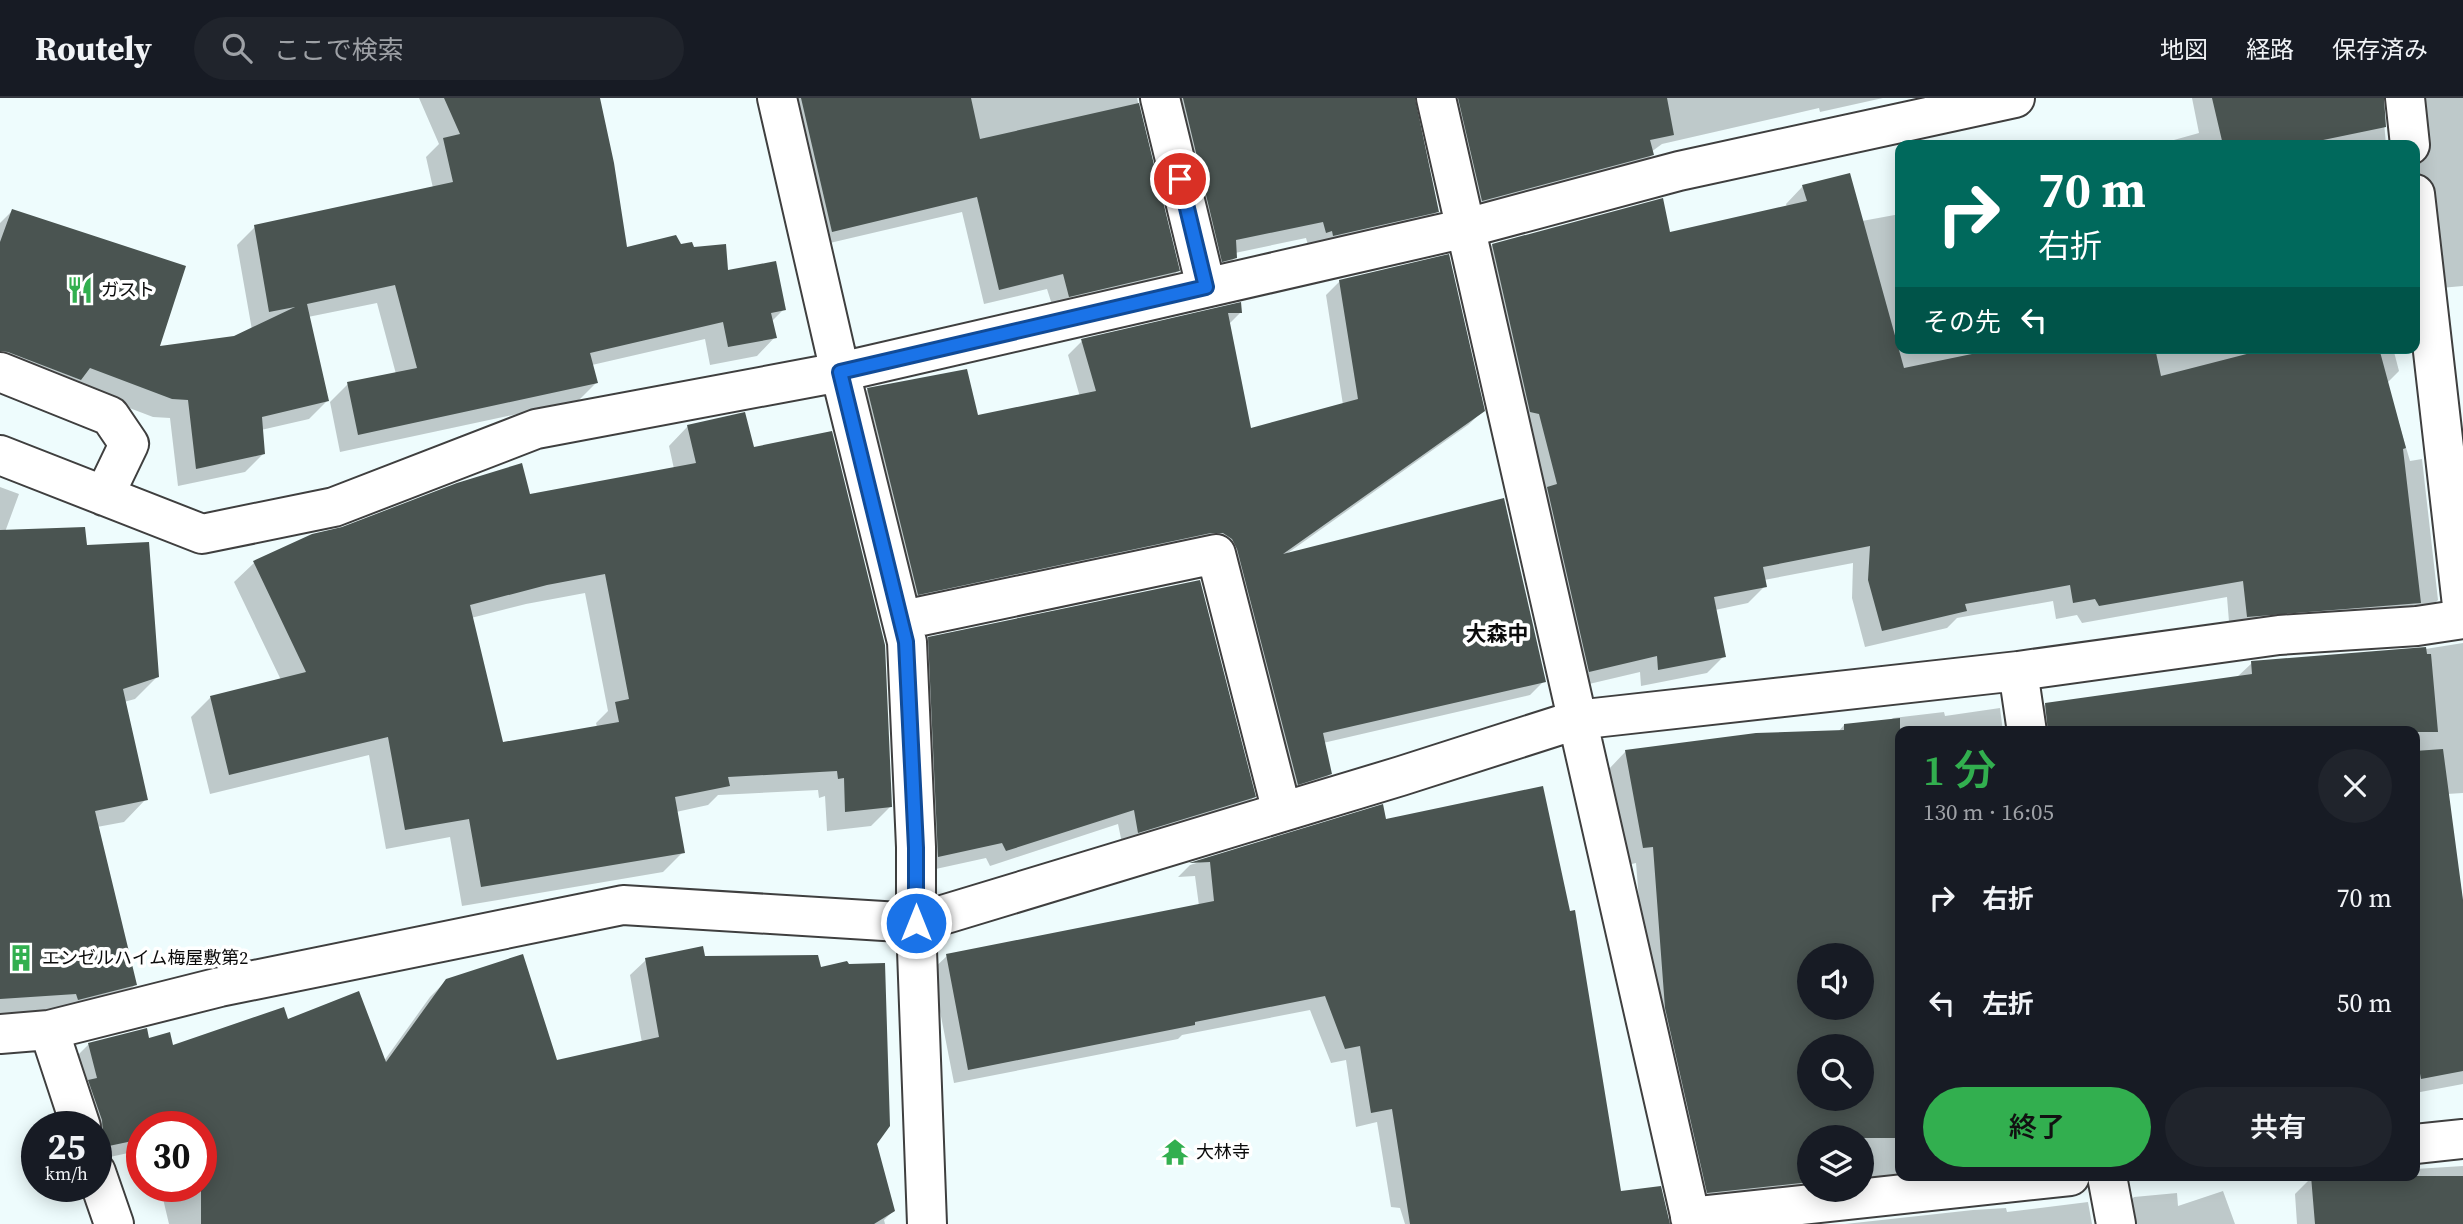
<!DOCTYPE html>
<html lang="ja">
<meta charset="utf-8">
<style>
body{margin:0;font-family:"Source Serif 4","Noto Sans JP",serif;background:#20242c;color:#f1f3f6;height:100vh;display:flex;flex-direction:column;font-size:26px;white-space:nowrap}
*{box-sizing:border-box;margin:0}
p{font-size:23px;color:#9ea1a6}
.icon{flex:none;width:38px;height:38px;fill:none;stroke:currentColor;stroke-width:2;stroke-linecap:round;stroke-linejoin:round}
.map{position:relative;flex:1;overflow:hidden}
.details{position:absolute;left:1895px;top:628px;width:525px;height:455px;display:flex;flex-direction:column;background:#171b24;border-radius:14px;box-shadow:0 4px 18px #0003}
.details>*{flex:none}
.top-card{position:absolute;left:1895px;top:42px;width:525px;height:214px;border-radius:14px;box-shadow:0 4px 18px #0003;background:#00695c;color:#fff;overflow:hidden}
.buttons{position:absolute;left:1797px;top:845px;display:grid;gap:14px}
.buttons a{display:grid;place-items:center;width:77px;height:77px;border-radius:50%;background:#171b24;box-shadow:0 4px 18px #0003;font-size:35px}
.speed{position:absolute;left:21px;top:1013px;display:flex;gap:14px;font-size:35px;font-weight:700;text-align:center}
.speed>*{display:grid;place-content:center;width:91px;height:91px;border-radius:50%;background:#171b24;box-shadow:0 4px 18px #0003;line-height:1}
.speed small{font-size:18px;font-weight:400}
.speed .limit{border:10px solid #d22;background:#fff;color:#111}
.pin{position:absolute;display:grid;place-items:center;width:60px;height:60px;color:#fff;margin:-30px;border:4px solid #fff;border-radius:50%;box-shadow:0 2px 7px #0007}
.me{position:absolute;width:77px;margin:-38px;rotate:0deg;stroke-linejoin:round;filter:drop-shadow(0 0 5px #0008)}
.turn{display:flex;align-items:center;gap:24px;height:147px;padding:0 28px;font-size:32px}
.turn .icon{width:91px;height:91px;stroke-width:2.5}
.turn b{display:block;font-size:49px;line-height:60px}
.then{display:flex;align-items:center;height:66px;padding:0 28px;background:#0003;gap:14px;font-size:26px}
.round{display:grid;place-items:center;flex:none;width:74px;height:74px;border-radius:37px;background:#20242c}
.headline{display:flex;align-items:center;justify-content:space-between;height:119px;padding:0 28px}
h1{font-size:42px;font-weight:600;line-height:52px;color:#32af4f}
.primary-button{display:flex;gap:14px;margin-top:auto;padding:14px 28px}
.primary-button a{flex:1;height:80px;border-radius:42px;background:#32af4f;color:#111;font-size:28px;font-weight:600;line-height:80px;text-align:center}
.primary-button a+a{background:#20242c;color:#f1f3f6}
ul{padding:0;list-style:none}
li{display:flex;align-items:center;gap:21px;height:105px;padding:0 28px}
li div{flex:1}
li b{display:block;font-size:26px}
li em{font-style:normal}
header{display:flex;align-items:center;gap:42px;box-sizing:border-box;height:98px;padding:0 35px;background:#171b24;border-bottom:2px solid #363941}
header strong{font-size:33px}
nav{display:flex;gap:38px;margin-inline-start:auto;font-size:24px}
.search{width:490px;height:63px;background:#20242c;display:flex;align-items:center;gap:18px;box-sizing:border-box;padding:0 24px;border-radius:38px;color:#9ea1a6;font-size:26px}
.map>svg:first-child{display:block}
.shadow{fill:#0003;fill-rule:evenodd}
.building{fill:#4a5451;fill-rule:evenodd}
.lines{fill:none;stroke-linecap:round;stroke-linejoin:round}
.minor-casing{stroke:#3f3f3f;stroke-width:42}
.minor{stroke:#fff;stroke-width:38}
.route-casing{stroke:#114b97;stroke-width:18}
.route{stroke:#1a73e8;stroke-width:12}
.labels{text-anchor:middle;stroke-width:7;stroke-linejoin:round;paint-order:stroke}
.poi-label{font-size:18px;fill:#0c0c0c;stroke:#fff;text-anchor:start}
.quarter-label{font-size:21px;font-weight:bold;fill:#0c0c0c;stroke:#fff}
</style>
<header>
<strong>Routely</strong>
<div class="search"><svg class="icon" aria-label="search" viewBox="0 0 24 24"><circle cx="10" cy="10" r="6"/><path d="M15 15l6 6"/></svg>ここで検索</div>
<nav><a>地図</a><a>経路</a><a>保存済み</a></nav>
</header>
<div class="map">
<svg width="2463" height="1126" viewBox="0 0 2463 1126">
<rect width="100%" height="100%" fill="#eefcfd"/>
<path class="shadow" d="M 419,0 L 599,0 L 626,152 L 680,148 L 692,151 L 784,211 L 771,224 L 775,239 L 757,258 L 710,267 L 705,241 L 592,267 L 596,285 L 578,303 L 340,354 L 330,304 L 348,286 L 396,276 L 377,205 L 308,219 L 327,303 L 309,321 L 261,332 L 263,356 L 245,374 L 178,388 L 170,320 L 153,319 L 72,288 L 0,275 L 0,125 L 12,113 L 157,250 L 234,240 L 252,232 L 237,147 L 255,129 L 433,90 L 426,59 L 439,46 Z
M 783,0 L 1137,0 L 1178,173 L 1162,188 L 1054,213 L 1047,191 L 984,206 L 962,114 L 817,148 Z
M 1156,0 L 1413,0 L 1437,113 L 1420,130 L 1309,151 L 1306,140 L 1235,155 L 1236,159 L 1218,177 Z
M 1432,0 L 1883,0 L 1820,14 L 1819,10 L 1662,46 L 1651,54 L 1652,57 L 1634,74 L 1465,119 Z
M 2192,0 L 2382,0 L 2386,47 L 2156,47 L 2199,35 Z
M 2400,0 L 2463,0 L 2463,188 L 2429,191 L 2415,100 L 2415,47 Z
M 1803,88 L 1862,123 L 1900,116 L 1900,250 L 2393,250 L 2399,273 L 2387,285 L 2410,363 L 2422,361 L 2438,502 L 2420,519 L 2230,536 L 2227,499 L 2082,525 L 2077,517 L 2056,521 L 2053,503 L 1957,520 L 1947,530 L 1865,549 L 1852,500 L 1853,465 L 1764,482 L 1765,488 L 1748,505 L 1715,512 L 1724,558 L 1707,575 L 1641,588 L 1640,574 L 1572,590 L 1475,165 L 1492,147 L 1669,136 L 1787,109 L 1786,106 Z
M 1340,183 L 1483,313 L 1468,327 L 1285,457 L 1544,583 L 1530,597 L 1323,645 L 1330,676 L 1316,690 L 1284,699 L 1224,465 L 904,510 L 853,306 L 867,292 L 966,273 L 977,319 L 1080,299 L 1068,257 L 1082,243 L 1240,206 L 1240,215 L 1229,226 L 1250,333 L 1343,307 L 1326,197 Z
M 688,328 L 753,351 L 891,708 L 871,728 L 827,733 L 825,698 L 819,700 L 818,692 L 718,697 L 708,707 L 676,714 L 683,754 L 663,774 L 462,808 L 450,739 L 386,751 L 369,657 L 210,696 L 191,619 L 211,599 L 281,582 L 234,484 L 254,465 L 529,398 L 674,371 L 669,348 ZM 585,495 L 608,613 L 596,625 L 597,629 L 501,646 L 471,520 L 526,506 Z
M 0,389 L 19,396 L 5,434 L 86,449 L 157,579 L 135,601 L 124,604 L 146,701 L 124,724 L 97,729 L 135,887 L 112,909 L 0,921 Z
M 929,541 L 1254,699 L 1238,715 L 1123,750 L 1118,726 L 990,768 L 986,760 L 922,774 L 913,557 Z
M 2463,545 L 2463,695 L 2447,696 L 2463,804 L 2463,986 L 2415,995 L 2415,634 L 2030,634 L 2028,623 L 2046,606 L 2236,580 L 2252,565 L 2281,561 L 2419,552 Z
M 2000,610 L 2003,634 L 1900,634 L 1900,1078 L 1952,1078 L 1946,1084 L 1691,1111 L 1649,928 L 1636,765 L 1627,767 L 1609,671 L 1626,653 L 1756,637 L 1838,634 L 1844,627 L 1890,623 L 1893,620 L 1944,614 L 1945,618 ZM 1810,858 L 1862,858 L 1862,910 L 1810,910 ZM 1810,948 L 1862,948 L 1862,1001 L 1810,1001 ZM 1810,1040 L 1862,1040 L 1862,1092 L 1810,1092 Z
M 1382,708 L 1385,723 L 1620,1095 L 1668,1126 L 1405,1126 L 1400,1110 L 1391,1109 L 1377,1024 L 1356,1029 L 1346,962 L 1331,965 L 1310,912 L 1182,937 L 1178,941 L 954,985 L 932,872 L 947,858 L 1199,808 L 1195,778 L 1178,779 L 1190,767 Z
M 704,860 L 875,1046 L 893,1113 L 884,1122 L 885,1126 L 169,1126 L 160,1088 L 201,1088 L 201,1029 L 142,1029 L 142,1052 L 96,1062 L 96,1029 L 73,962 L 89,946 L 148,942 L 172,949 L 287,923 L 384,963 L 430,899 L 447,882 L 555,964 L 642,945 L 630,877 L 646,862 Z
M 2463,1068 L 2463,1126 L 2297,1126 L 2295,1096 L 2312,1079 L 2415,1078 L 2415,1071 Z
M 2223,1093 L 2235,1126 L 2121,1126 L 2119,1114 L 2134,1099 L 2177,1095 L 2178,1108 Z
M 2088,1104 L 2092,1126 L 1845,1126 L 1973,1112 L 2006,1110 L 2007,1114 Z"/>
<path class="building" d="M 444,0 L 600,0 L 614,65 L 627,149 L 676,137 L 681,146 L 692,144 L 694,149 L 726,146 L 728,172 L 776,163 L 786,212 L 771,215 L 777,240 L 728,249 L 723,224 L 590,255 L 598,285 L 358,337 L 347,284 L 417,270 L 395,187 L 307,206 L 329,303 L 262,319 L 265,356 L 196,371 L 188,302 L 172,301 L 90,270 L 81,282 L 8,254 L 0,253 L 0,144 L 12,111 L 186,168 L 160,248 L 234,238 L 295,209 L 269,214 L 254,127 L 453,84 L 443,40 L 460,36 Z
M 801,0 L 971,0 L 980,41 L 1139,5 L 1180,173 L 1069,199 L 1063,176 L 999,192 L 977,99 L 832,134 Z
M 1183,0 L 1415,0 L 1439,114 L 1333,138 L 1332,133 L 1326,135 L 1323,124 L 1236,142 L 1237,160 L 1222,164 Z
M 1458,0 L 1667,0 L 1674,37 L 1650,42 L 1654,57 L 1482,103 Z
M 2212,0 L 2384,0 L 2386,29 L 2299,47 L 2223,47 Z
M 1850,75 L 1904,270 L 2001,250 L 2155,250 L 2161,278 L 2270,250 L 2379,250 L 2406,350 L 2403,351 L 2421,505 L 2247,519 L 2243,483 L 2099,508 L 2095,501 L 2073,505 L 2070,487 L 1965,506 L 1967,513 L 1882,533 L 1868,482 L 1870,448 L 1763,469 L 1767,489 L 1714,499 L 1726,559 L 1658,572 L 1657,558 L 1589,574 L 1547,389 L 1557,386 L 1539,316 L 1530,314 L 1492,146 L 1663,100 L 1670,134 L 1807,103 L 1802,87 Z
M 1449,156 L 1485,313 L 1283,456 L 1504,400 L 1546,584 L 1323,635 L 1332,676 L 1298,687 L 1237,451 L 1232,441 L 1223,435 L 1211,435 L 918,497 L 867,290 L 967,271 L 978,317 L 1096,293 L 1081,241 L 1241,204 L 1242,215 L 1228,215 L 1251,330 L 1358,301 L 1339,182 Z
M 745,314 L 754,349 L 832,333 L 885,547 L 892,709 L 845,714 L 844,680 L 838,681 L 837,673 L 728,679 L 730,688 L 675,699 L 685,755 L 481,789 L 469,721 L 405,732 L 388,639 L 229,677 L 210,598 L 306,574 L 253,463 L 312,436 L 342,429 L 457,385 L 522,365 L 530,396 L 696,365 L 687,327 ZM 605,476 L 629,601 L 615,604 L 619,624 L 503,644 L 470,507 L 547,487 Z
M 85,429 L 87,447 L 149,444 L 159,579 L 123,591 L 148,702 L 95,713 L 137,887 L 78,902 L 76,896 L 0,901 L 0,432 Z
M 1200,482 L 1256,699 L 1138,735 L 1134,712 L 1006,753 L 1002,745 L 938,759 L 928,539 Z
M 2426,549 L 2427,556 L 2431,556 L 2438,634 L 2048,634 L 2045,605 L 2252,576 L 2251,563 Z
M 1900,620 L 1900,1040 L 1810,1040 L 1810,1084 L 1707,1095 L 1665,910 L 1653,749 L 1643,750 L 1625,652 L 1756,635 L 1844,632 L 1844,626 ZM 1810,858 L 1862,858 L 1862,910 L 1810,910 ZM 1810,948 L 1862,948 L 1862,1001 L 1810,1001 Z
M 2443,651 L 2463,802 L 2463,973 L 2421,981 L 2415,949 L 2415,653 Z
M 1543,688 L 1570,813 L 1575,812 L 1621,1093 L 1661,1088 L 1670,1126 L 1410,1126 L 1392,1011 L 1371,1015 L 1360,948 L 1345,951 L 1325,898 L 1195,924 L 1195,927 L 968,972 L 946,856 L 1214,803 L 1210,764 L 1189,765 L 1383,706 L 1386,721 Z
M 703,848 L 705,858 L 818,857 L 821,869 L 847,863 L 849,866 L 885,865 L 890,1028 L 877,1046 L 895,1113 L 874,1126 L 201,1126 L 201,1027 L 142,1029 L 142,1041 L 104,1049 L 102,1022 L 88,982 L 97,980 L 88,945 L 147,930 L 149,940 L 170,934 L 173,947 L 284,909 L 288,921 L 359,893 L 386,964 L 446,881 L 523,856 L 557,962 L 659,939 L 645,860 Z
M 2311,1078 L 2463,1078 L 2463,1126 L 2315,1126 Z"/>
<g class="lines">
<defs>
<path id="minor" d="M 777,0 L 840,274 L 907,544 L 916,749 L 916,825 L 927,1126
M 1160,0 L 1206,189
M 1436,0 L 1692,1126
M 2405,0 L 2410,47
M 2415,96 L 2463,516
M 0,274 L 110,318 L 129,346 L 104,398
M 0,357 L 202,436 L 334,409 L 536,331 L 840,274 L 1466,130 L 1679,73 L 2015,0
M 903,522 L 1216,456 L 1282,714
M 2018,573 L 2027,634
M 49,932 L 81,1029
M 0,936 L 49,932 L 220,889 L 623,807 L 916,825 L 1401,678 L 1576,622 L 2018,573 L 2279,537 L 2417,528 L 2463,521
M 2415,1046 L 2463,1041
M 96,1074 L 114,1126
M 2107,1078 L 2116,1126
M 1690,1119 L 2070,1078"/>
</defs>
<use href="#minor" class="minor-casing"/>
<use href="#minor" class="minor"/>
</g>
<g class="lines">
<defs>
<path id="route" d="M 916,825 L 916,750 L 906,544 L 840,274 L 1206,189 L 1180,81"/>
</defs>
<use href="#route" class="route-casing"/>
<use href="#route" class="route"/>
</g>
<defs>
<symbol id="restaurant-bare" viewBox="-9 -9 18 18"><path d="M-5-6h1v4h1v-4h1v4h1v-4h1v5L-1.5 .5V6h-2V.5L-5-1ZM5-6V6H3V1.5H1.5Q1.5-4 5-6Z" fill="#32af4f" stroke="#fff" stroke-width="2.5" paint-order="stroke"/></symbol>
<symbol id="building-bare" viewBox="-9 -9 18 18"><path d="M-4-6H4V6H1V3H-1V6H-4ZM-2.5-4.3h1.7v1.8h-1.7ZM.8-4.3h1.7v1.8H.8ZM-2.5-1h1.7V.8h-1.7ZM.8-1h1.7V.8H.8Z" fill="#32af4f" stroke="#fff" stroke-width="2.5" paint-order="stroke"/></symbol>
<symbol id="temple-bare" viewBox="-9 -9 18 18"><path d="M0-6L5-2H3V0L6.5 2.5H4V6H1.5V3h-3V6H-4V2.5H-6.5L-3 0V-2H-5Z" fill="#32af4f" stroke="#fff" stroke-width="2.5" paint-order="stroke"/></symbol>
</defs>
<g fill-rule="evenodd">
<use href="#restaurant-bare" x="61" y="173" width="38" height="38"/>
<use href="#building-bare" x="2" y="841" width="38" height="38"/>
<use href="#temple-bare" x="1156" y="1035" width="38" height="38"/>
</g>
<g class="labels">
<g class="poi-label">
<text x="101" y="198">ガスト</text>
<text x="42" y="866">エンゼルハイム梅屋敷第2</text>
<text x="1196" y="1060">大林寺</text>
</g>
<g class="quarter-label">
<text x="1497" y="543">大森中</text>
</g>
</g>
</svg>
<div class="buttons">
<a><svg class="icon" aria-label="sound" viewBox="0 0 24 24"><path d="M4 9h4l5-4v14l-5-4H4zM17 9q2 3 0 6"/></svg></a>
<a><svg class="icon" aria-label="search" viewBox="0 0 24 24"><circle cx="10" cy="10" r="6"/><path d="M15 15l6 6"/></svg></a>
<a><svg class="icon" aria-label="layers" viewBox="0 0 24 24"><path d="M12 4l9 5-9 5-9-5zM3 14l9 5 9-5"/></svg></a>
</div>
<div class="speed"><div>25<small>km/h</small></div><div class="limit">30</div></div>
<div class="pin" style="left:1180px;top:81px;background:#d93025"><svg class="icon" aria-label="arrive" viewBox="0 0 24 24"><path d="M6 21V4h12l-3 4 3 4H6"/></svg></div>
<svg class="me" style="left:916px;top:825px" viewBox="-20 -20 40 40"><circle r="17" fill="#1a73e8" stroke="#fff" stroke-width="3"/><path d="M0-11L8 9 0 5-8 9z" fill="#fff"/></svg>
<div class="top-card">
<div class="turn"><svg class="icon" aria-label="right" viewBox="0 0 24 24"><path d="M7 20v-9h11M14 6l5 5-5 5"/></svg><div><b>70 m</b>右折</div></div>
<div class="then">その先<svg class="icon" aria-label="left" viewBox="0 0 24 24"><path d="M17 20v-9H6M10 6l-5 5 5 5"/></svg></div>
</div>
<section class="details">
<div class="headline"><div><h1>1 分</h1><p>130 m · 16:05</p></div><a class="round"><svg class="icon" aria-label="close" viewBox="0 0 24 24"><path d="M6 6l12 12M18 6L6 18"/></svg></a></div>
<ul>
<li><svg class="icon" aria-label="right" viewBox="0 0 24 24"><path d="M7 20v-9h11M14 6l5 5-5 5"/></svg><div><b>右折</b></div><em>70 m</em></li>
<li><svg class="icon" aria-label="left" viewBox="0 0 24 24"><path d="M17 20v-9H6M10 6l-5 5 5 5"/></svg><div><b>左折</b></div><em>50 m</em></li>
</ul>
<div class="primary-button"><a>終了</a><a>共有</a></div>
</section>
</div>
